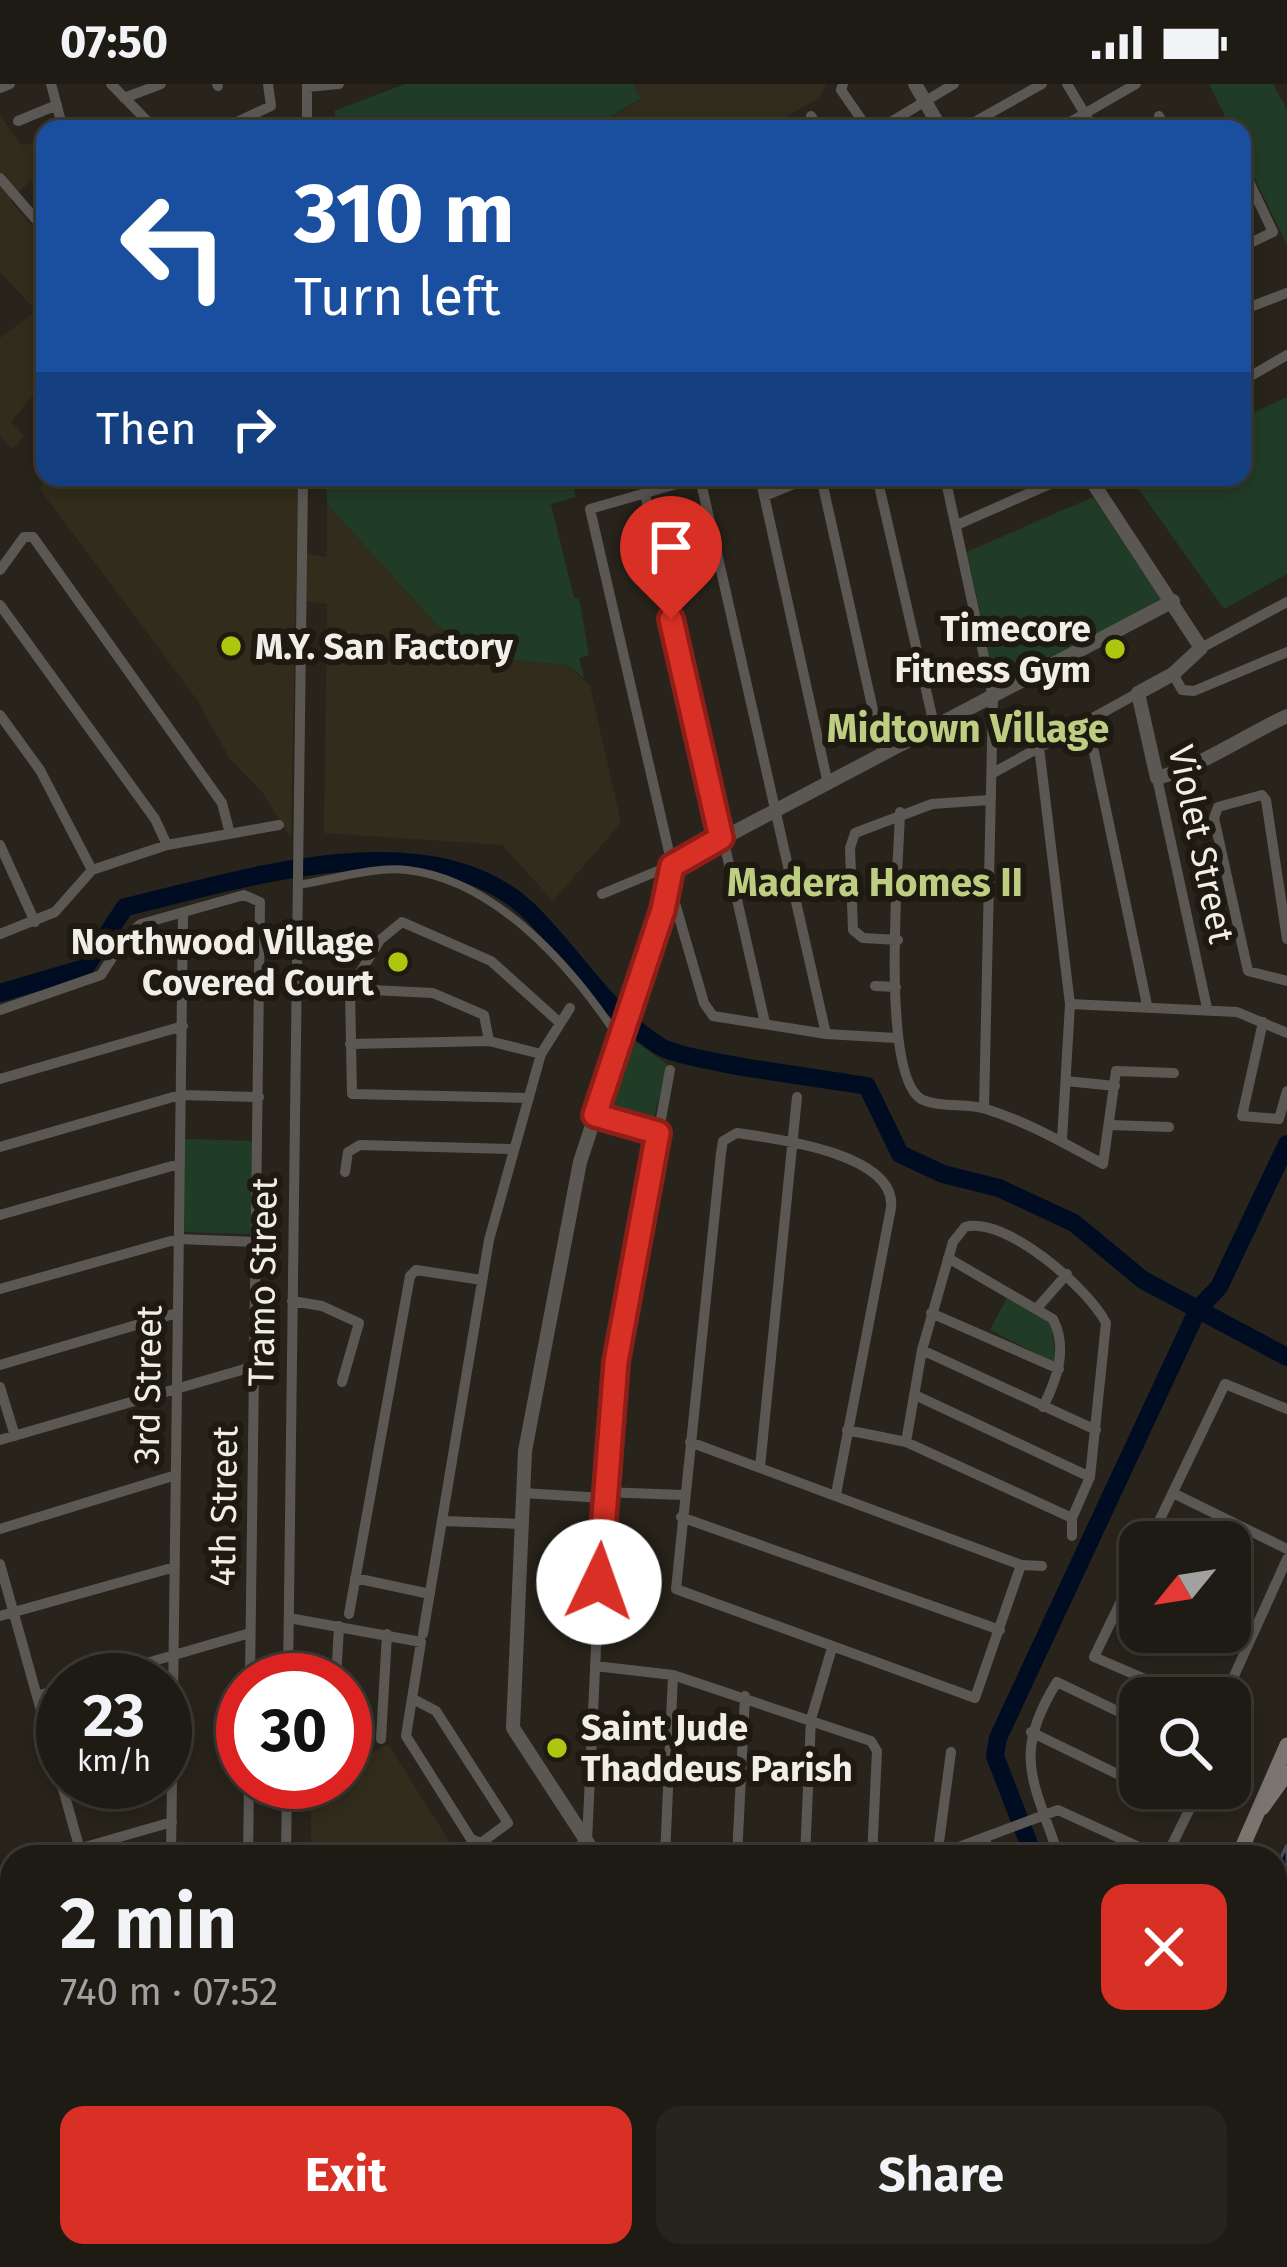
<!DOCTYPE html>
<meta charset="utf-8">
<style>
body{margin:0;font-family:"Fira Sans",sans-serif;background:#26241d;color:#f1f3f6;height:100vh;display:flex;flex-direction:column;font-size:45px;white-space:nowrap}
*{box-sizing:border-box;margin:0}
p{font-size:39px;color:#a1a1a0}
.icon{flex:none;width:66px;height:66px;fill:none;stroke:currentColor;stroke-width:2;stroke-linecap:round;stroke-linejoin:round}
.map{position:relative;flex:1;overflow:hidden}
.details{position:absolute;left:0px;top:1761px;width:1287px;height:423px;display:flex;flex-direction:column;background:#1e1b14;border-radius:36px 36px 0 0;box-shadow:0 6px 18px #0003,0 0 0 3px #3c3934}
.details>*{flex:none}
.hud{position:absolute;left:36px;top:36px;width:1215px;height:366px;border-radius:24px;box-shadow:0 6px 18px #0003,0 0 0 3px #3c3934;background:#1a4fa0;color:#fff;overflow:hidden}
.needle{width:78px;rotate:240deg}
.controls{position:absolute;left:1119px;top:1437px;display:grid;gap:24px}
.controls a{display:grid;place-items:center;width:132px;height:132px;border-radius:24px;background:#1e1b14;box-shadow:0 6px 18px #0003,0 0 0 3px #3c3934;font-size:60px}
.speed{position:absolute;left:36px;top:1569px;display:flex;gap:24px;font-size:60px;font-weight:700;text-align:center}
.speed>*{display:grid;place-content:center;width:156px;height:156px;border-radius:50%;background:#1e1b14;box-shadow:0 6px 18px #0003,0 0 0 3px #3c3934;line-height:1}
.speed small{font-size:30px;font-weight:400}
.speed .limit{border:18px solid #d22;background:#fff;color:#111}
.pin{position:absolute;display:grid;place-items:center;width:102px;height:102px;color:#fff;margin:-123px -51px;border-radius:50% 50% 50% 0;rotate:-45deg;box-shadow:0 0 12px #0007}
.pin .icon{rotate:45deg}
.me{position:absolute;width:132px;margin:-66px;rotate:3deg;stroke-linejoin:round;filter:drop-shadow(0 0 9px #0008)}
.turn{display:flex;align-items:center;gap:42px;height:252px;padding:0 60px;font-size:54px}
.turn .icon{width:156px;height:156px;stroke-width:2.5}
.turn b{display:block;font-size:84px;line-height:102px}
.then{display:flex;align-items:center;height:114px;padding:0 60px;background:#0003;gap:24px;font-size:45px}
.round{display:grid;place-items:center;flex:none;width:126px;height:126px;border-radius:24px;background:#26241d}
.headline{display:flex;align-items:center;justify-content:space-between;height:204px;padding:0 60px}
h1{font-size:72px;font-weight:700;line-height:90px}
.primary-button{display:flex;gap:24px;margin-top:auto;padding:24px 60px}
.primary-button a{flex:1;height:138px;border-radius:24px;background:#d93025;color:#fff;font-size:48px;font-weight:700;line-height:138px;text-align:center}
.primary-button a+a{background:#26241d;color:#f1f3f6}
.status{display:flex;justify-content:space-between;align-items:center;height:84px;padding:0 60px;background:#1e1b14;direction:ltr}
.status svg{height:33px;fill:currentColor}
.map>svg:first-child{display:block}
.built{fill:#322c1c}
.green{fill:#213c26}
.water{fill:#000c22;stroke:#48505d;stroke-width:3}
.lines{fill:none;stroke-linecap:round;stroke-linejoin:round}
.river{stroke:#000c22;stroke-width:18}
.pedestrian{stroke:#5b5854;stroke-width:8}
.minor{stroke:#5b5854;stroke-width:10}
.tertiary{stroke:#5b5854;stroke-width:14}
.secondary{stroke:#7a756f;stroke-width:15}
.route-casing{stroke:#8d1f18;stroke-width:30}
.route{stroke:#d93025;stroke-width:21}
.poi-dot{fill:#adc60f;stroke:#1e1a11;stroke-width:4.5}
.labels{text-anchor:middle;stroke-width:12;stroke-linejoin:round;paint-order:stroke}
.poi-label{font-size:36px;font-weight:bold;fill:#f1eee8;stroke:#1e1a11;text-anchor:end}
.street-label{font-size:36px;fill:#f1eee8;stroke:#1e1a11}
.neighbourhood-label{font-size:39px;font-weight:bold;fill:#bdce82;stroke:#1e1a11}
</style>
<div class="status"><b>07:50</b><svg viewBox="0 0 49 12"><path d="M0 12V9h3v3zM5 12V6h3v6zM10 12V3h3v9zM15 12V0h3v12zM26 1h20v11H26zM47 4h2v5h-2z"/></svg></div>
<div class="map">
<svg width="1287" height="2183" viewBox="0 0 1287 2183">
<rect width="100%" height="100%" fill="#28241b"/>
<path class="built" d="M 633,0 L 826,0 L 819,14 L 765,45 L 588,45 L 641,16 Z
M 0,32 L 21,61 L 45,58 L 45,84 L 10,116 L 45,157 L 45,297 L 11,338 L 24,351 L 13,365 L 0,352 L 0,254 L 36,227 L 0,188 Z
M 49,393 L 298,393 L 291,754 L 262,708 L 230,675 L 197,616 L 39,404 Z
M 327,420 L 439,543 L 513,576 L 568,581 L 590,602 L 621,739 L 553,817 L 502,761 L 324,749 L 327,520 L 306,517 L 307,470 L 327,473 Z
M 388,1660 L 459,1773 L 311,1773 L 311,1706 L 324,1698 L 345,1698 L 345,1685 Z"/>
<path class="green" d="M 405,0 L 633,0 L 641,15 L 588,45 L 339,45 L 334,27 Z
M 1209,0 L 1273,0 L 1287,26 L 1287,161 L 1242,68 L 1242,45 L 1231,45 Z
M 1287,313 L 1287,490 L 1224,525 L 1130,393 L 1242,393 L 1242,334 Z
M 307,393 L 571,393 L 576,413 L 551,420 L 574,514 L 579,514 L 589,571 L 579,574 L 584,594 L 568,581 L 513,576 L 439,543 L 327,420 L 326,401 L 307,400 Z
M 1093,413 L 1162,517 L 996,603 L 967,468 Z
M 628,952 L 668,981 L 652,1040 L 603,1025 Z
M 185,1055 L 252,1057 L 251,1150 L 183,1148 Z
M 1009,1210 L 1051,1236 L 1056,1279 L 990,1246 Z"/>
<path class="water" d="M 1287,1761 L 1287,2183 L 1090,2183 L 1095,2172 L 1275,2172 L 1275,1786 Z"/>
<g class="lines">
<path class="river" d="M 0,909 L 85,884 L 125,823 C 242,796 429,733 528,826 C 572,868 608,931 661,963 C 688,978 827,995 867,1002 L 900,1070 L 943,1090 L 999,1104 L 1074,1139 L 1143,1196 L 1287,1273
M 1034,1773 L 995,1672 L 998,1654 L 1198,1225 L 1219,1203 L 1287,1060
M 909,2183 L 915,2172"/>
<path class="pedestrian" d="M 298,801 C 331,796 374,782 407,786 C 496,796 572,883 618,953"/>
<path class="minor" d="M 51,0 L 63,45
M 111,0 L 155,45
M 217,0 L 218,2
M 307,0 L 307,45
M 843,0 L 841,6 L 868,45
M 1067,0 L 1094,45
M 307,3 L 339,0
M 0,4 L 10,0
M 124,14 L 161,0
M 811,32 L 820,45
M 1159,32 L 1166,45
M 18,37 L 57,21
M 222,45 L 271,22 L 268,0
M 879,45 L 954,0
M 962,45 L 1042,0
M 1058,45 L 1136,0
M 1242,83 L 1273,148 L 1242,163
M 0,94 L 45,146
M 1242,226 L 1287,209
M 1242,297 L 1287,271
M 760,393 L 828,700
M 821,393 L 883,671
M 877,393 L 935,645
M 945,393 L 993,614 L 984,1024
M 700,394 L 826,950
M 645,410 L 765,939
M 765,412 L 811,393
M 959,440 L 1066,393
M 0,486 L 24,453 L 33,453 L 222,719 L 230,750
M 0,521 L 155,735 L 167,761
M 1201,564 L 1287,518
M 1173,590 L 1182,606 L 1194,607 L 1287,568
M 0,631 L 40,686 L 92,786
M 1087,635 L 1147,921
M 1039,663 L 1070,920 L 1062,1056
M 993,689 L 1138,609
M 1157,694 L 1207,924
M 900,728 C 899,775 879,996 923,1016 C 942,1024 967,1019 986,1025 C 1028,1038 1065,1060 1103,1080 L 1116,987 L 1174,989
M 0,761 L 35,838
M 670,802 L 704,919 L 713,932 L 826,950 L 896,954
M 602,810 L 672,781 L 590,425 L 701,393
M 0,850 L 55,828 L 92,786 L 167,761 L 279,741
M 1287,855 L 1266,716 L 1262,711 L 1218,723 L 1214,734 L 1248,887 L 1287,897
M 898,856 L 863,854 L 853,846 L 850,764 L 855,749 L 932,720 L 989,716
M 875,902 L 896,903
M 350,905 L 433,909 L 484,931 L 489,957
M 1070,920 L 1237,928 L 1287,949
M 0,926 L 101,891 L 126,852 L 141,840 L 244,811 L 260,818 L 250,1596
M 1263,938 L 1242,1032 L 1279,1035 L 1287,1007
M 350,960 L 489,957 L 541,970
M 0,995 L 183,942
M 1066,997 L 1115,1002
M 529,1014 L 352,1010 L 350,905 L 380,856 L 402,838 L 491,877 L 559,938
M 595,1031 L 658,1049
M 1110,1041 L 1169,1043
M 0,1063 L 180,1011 L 259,1013
M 345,1088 L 348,1068 L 360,1061 L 512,1065
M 0,1131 L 179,1080
M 948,1174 L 1053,1235 C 1068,1265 1057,1295 1043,1323
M 0,1205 L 178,1155 L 257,1158
M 292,1217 L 322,1222 L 359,1239 L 342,1298
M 1038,1223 L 1067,1190
M 931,1229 L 1059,1285
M 922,1266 L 1096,1346
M 0,1281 L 177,1229
M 0,1303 L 15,1352
M 915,1311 L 1090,1393
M 847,1346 L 906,1358 L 1072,1434
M 0,1356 L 255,1282
M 690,1358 L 1021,1481 L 1042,1482
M 906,1358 L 922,1266 L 953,1158 L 965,1143 C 1006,1132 1088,1204 1106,1239 L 1090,1393 L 1072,1434 L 1072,1452
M 760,1383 L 797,1013
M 603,1408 L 683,1411
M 523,1409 L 603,1414
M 1173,1409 L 1287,1465
M 836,1410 L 891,1124 C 897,1070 778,1055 737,1049 L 723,1057 L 721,1069 L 676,1505 L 975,1614 L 1021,1481
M 681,1433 L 1000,1546
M 443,1437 L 521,1440
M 0,1445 L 176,1391
M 1149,1458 L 1225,1300 L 1287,1325
M 1140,1478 L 1094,1573 L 1189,1614
M 0,1480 L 82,1773
M 355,1494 L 430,1510
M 349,1530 L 410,1192 L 416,1186 L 482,1196
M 0,1532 L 175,1483
M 289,1534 L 421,1558 L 406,1652 L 471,1755 L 481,1759 L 508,1739 L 436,1627 L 413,1615
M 423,1550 L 489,1156 L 541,970 L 570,924
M 595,1582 L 673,1591 L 871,1657 L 877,1667 L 872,1773
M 88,1596 L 250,1549
M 288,1596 L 303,393
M 336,1596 L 339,1542
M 37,1612 L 63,1604
M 1224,1614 L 1287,1475
M 1031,1648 L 1140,1701
M 381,1655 L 387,1550
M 1147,1704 L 1190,1725
M 985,1755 L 992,1773
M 50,1773 L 172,1738
M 171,1773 L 183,829
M 248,1773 L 249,1698
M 286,1773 L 287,1698
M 563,1773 L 587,1757 L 603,1414 L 616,1278 L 670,986
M 665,1773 L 673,1591
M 737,1773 L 745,1612
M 805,1773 L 811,1635 L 832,1564
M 932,1773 L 1058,1726 L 1161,1773
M 937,1773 L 951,1668
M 1059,1773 C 1034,1697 1011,1671 1057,1598 L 1140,1638
M 1166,1773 L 1200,1704
M 1,1787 L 12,1825
M 0,1930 L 12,1927
M 0,1942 L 12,1958
M 0,2165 L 12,2151
M 42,2172 L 58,2183
M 149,2172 L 165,2183
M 490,2172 L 497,2183
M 554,2172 L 561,2183
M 630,2172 L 637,2183
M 775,2172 L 782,2183
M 835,2172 L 838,2183
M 443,2183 L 461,2172
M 715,2183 L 741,2172"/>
<path class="tertiary" d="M 915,0 L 941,45
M 1089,393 L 1201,564 L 1173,590 L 1138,609 L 1157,694 C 1202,682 1244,652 1287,632
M 597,1773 L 513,1644 L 525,1367 L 580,1078 L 663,826 L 672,781 L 1173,517
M 345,2172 L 346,2183
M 282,2183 L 282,2172"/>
<path class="secondary" d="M 1262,1724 L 1287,1689
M 1238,1773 L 1287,1661
M 1043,2183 L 1048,2172"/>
</g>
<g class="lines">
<defs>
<path id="route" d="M 599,1498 L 616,1278 L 658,1049 L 595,1031 L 663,826 L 672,782 L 721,754 L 671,535"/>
</defs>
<use href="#route" class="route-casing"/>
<use href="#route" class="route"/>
</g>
<g class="poi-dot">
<circle cx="231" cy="562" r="12"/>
<circle cx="1115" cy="565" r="12"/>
<circle cx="398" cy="878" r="12"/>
<circle cx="557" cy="1664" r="12"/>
</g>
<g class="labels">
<g class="poi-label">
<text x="1091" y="557">Timecore<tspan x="1091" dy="41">Fitness Gym</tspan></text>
<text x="255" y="575" text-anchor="start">M.Y. San Factory</text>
<text x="374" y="870">Northwood Village<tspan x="374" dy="41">Covered Court</tspan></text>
<text x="581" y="1656" text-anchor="start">Saint Jude<tspan x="581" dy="41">Thaddeus Parish</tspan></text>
</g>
<g class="street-label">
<text transform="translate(1202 760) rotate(78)" y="13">Violet Street</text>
<text transform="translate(262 1198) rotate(-89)" y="13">Tramo Street</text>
<text transform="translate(147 1301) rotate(-89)" y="13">3rd Street</text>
<text transform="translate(223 1422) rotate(-89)" y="13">4th Street</text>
</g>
<g class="neighbourhood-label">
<text x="968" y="658">Midtown Village</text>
<text x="875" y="812">Madera Homes II</text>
</g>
</g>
</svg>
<div class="controls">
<a><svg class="needle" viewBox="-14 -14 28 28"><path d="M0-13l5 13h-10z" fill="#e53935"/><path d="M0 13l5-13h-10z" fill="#a1a1a0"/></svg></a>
<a><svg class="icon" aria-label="search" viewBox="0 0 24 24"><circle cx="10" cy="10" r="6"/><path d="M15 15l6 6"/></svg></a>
</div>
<div class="speed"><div>23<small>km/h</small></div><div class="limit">30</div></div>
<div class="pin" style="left:671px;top:535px;background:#d93025"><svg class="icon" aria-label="arrive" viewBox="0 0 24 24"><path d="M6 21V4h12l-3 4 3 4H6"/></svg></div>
<svg class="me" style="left:599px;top:1498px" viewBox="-20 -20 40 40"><circle r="19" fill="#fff"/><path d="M0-13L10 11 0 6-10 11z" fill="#d93025"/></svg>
<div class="hud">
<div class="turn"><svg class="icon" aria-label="left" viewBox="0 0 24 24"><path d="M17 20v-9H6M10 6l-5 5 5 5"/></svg><div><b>310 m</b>Turn left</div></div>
<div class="then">Then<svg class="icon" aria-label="right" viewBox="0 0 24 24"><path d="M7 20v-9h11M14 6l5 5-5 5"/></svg></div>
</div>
<section class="details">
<div class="headline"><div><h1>2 min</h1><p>740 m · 07:52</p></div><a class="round" style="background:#d93025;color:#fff"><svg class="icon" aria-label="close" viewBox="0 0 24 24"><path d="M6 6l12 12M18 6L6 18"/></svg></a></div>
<div class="primary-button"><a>Exit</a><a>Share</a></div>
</section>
</div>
